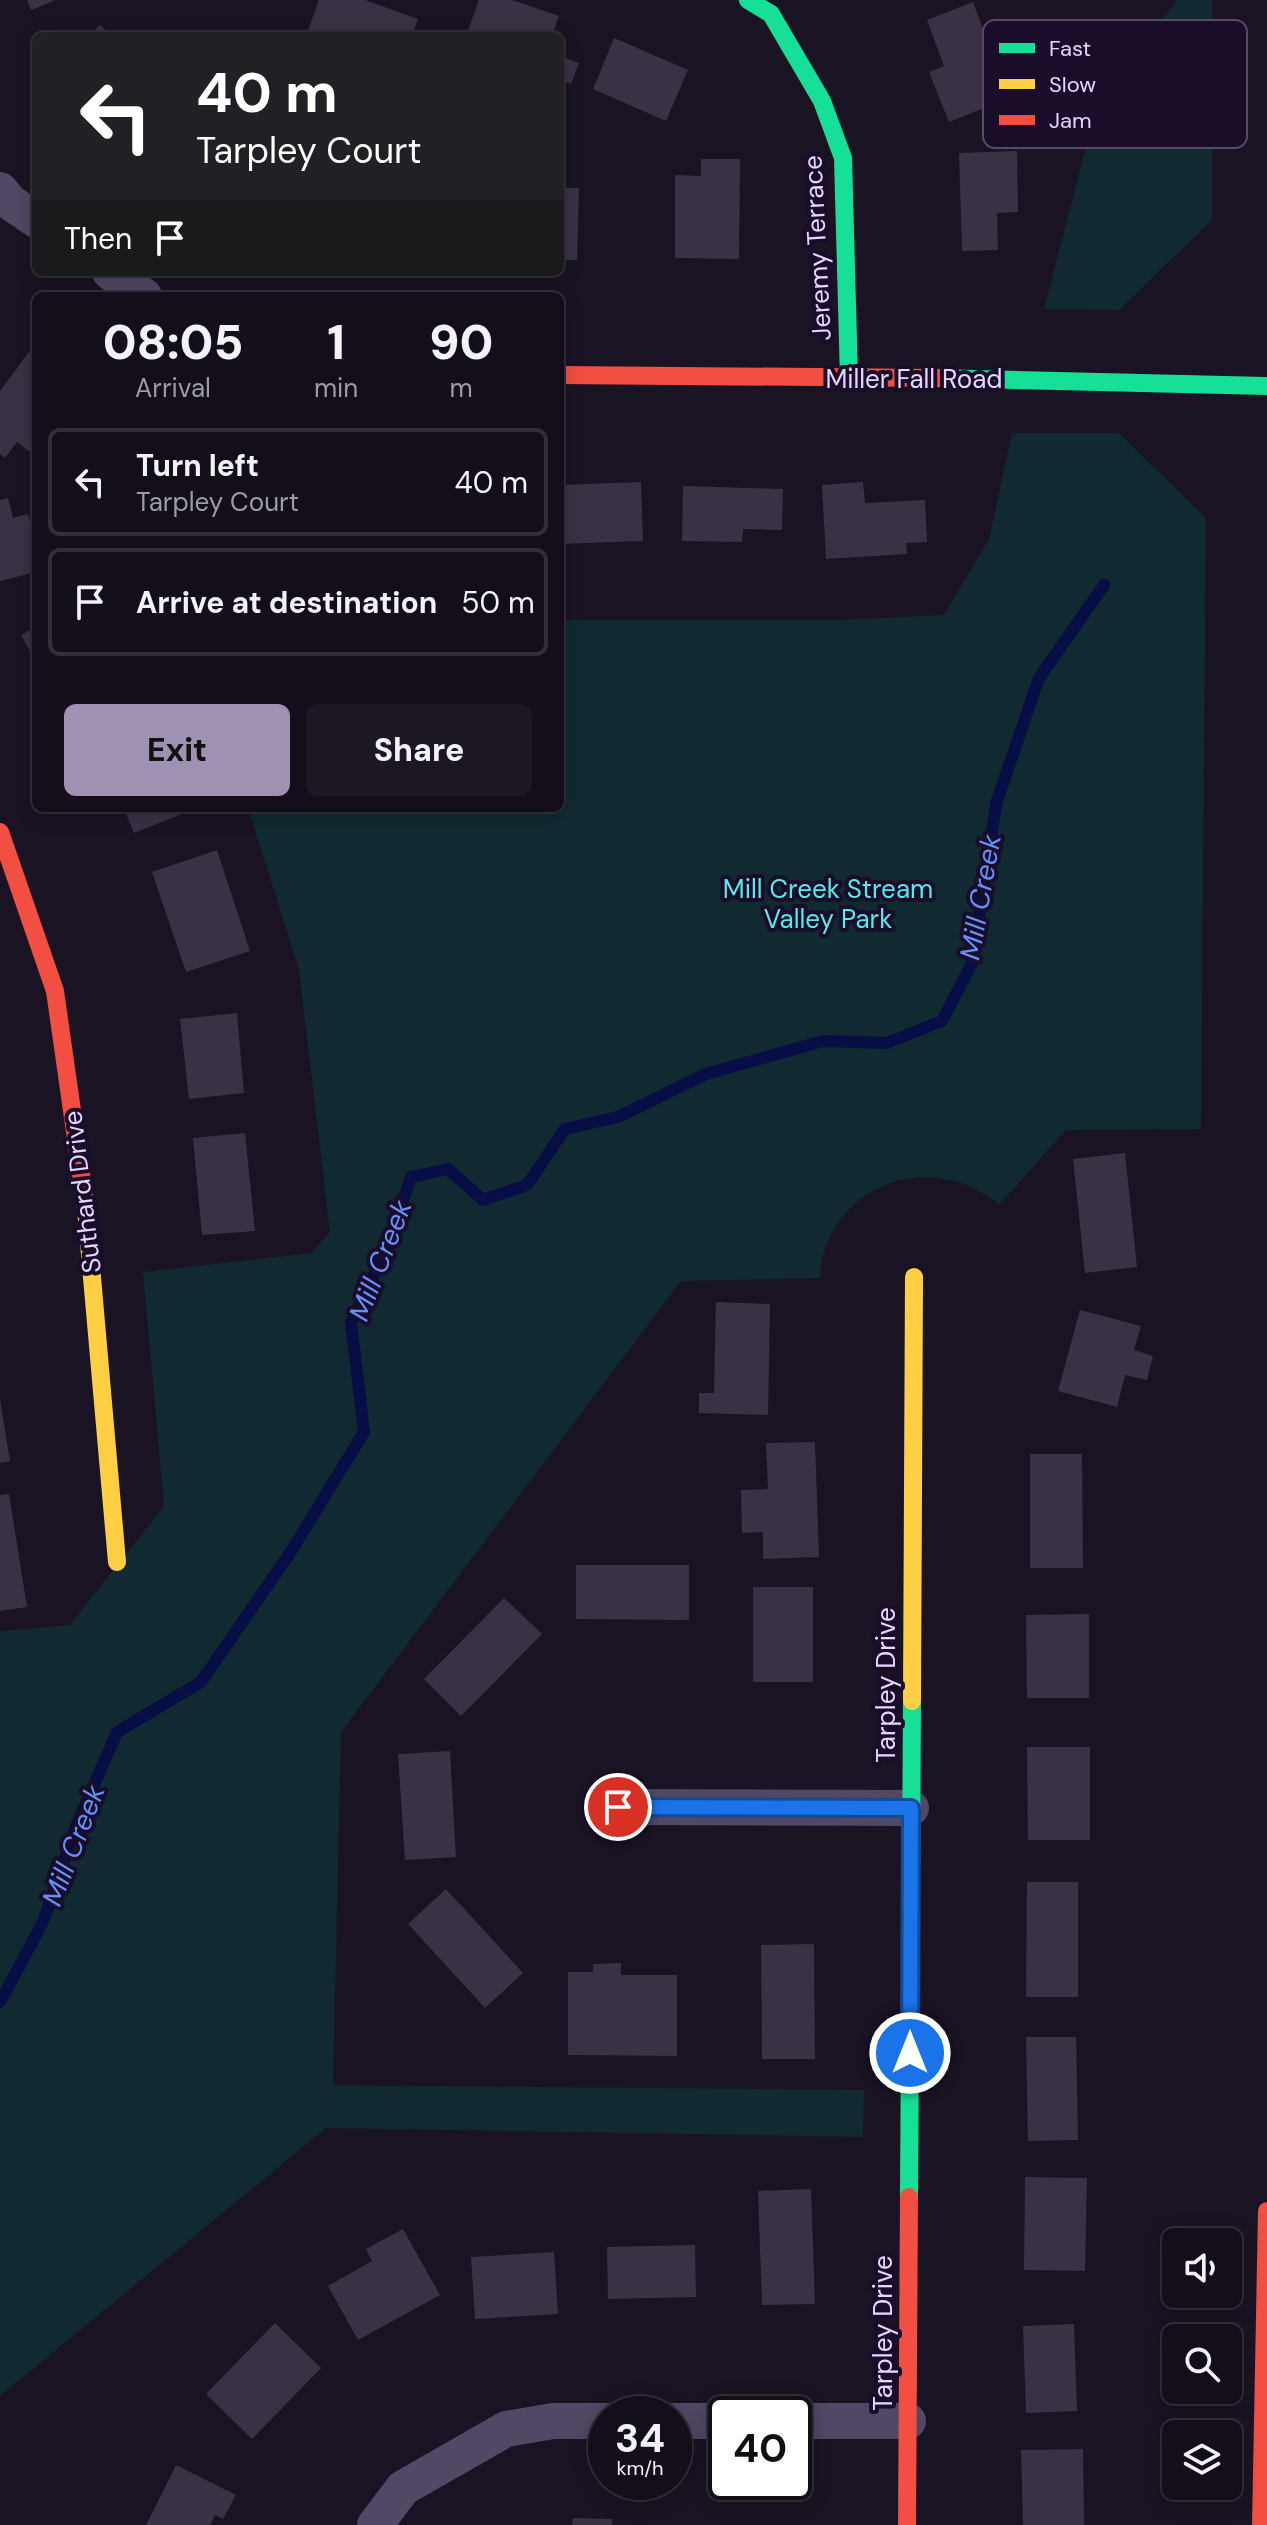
<!DOCTYPE html>
<style>
body{margin:0;font-family:"DM Sans",sans-serif;background:#1d1723;color:#f1f3f6;height:100vh;display:flex;flex-direction:column;font-size:30px;white-space:nowrap}
*{box-sizing:border-box;margin:0}
p{font-size:26px;color:#9d9ca2}
.icon{flex:none;width:44px;height:44px;fill:none;stroke:currentColor;stroke-width:2;stroke-linecap:round;stroke-linejoin:round}
.map{position:relative;flex:1;overflow:hidden}
.panel{position:absolute;left:32px;top:292px;width:532px;height:520px;display:flex;flex-direction:column;background:#140e1a;border-radius:12px;box-shadow:0 4px 20px #0003,0 0 0 2px #332e39}
.panel>*{flex:none}
.banner{position:absolute;left:32px;top:32px;width:532px;height:244px;border-radius:12px;box-shadow:0 4px 20px #0003,0 0 0 2px #332e39;background:#202124;color:#fff;overflow:hidden}
.fabs{position:absolute;left:1162px;top:2228px;display:grid;gap:16px}
.fabs a{display:grid;place-items:center;width:80px;height:80px;border-radius:12px;background:#140e1a;box-shadow:0 4px 20px #0003,0 0 0 2px #332e39;font-size:40px}
.speed{position:absolute;left:588px;top:2396px;display:flex;gap:16px;font-size:40px;font-weight:700;text-align:center}
.speed>*{display:grid;place-content:center;width:104px;height:104px;border-radius:50%;background:#140e1a;box-shadow:0 4px 20px #0003,0 0 0 2px #332e39;line-height:1}
.speed small{font-size:20px;font-weight:400}
.speed .limit{border:4px solid #111;border-radius:12px;background:#fff;color:#111}
.pin{position:absolute;display:grid;place-items:center;width:68px;height:68px;color:#fff;margin:-34px;border:4px solid #fff;border-radius:50%;box-shadow:0 2px 8px #0007}
.me{position:absolute;width:88px;margin:-44px;rotate:0deg;stroke-linejoin:round;filter:drop-shadow(0 0 6px #0008)}
.turn{display:flex;align-items:center;gap:28px;height:168px;padding:0 32px;font-size:36px}
.turn .icon{width:104px;height:104px;stroke-width:2.5}
.turn b{display:block;font-size:56px;line-height:68px}
.then{display:flex;align-items:center;height:76px;padding:0 32px;background:#0003;gap:16px;font-size:30px}
.eta{display:flex;justify-content:space-evenly;align-items:center;height:136px;text-align:center}
.eta b{font-size:48px;font-weight:800;line-height:56px}
.action{display:flex;gap:16px;margin-top:auto;padding:16px 32px}
.action a{flex:1;height:92px;border-radius:12px;background:#9e91b2;color:#111;font-size:32px;font-weight:800;line-height:92px;text-align:center}
.action a+a{background:#1d1723;color:#f1f3f6}
ul{padding:0;list-style:none}
li{display:flex;align-items:center;gap:24px;height:108px;margin:0 16px 12px;padding:0 16px;border:4px solid #332e39;border-radius:12px}
li div{flex:1}
li b{display:block;font-size:30px}
li em{font-style:normal}
.map>svg:first-child{display:block}
.green{fill:#112931}
.lines{fill:none;stroke-linecap:round;stroke-linejoin:round}
.stream{stroke:#070e46;stroke-width:12}
.building{fill:#3a3145}
.street{stroke:#504864;stroke-width:36}
.fast{stroke:#16e098;stroke-width:18}
.slow{stroke:#ffcf43;stroke-width:18}
.jam{stroke:#f24e42;stroke-width:18}
.route-casing{stroke:#114b97;stroke-width:20}
.route{stroke:#1a73e8;stroke-width:14}
.labels{text-anchor:middle;stroke-width:8;stroke-linejoin:round;paint-order:stroke}
.street-label{font-size:26px;fill:#e5d5ff;stroke:#190d29}
.park-label{font-size:26px;fill:#56eaeb;stroke:#190d29}
.water-label{font-size:28px;font-style:italic;fill:#638fff;stroke:#190d29}
.key{fill:#190d29;stroke:#564969;stroke-width:2}
.key-label{font-size:22px;fill:#e5d5ff}
</style>
<div class="map">
<svg width="1267" height="2525" viewBox="0 0 1267 2525">
<rect width="100%" height="100%" fill="#1a1323"/>
<path class="green" d="M 1177,0 L 1212,0 L 1212,220 L 1119,310 L 1044,309 L 1096,108 Z
M 1012,433 L 1119,433 L 1206,518 L 1201,1129 L 1066,1130 L 999,1205 C 931,1146 825,1186 820,1278 L 681,1281 L 341,1732 L 333,2085 L 864,2090 L 863,2137 L 326,2128 L 0,2396 L 0,1631 L 70,1625 L 164,1506 L 143,1272 L 311,1253 L 330,1232 L 299,970 L 248,808 L 560,808 L 560,620 L 836,620 L 944,615 L 989,539 Z"/>
<g class="lines">
<path class="stream" d="M 0,2002 L 43,1922 L 77,1824 L 117,1732 L 201,1682 L 290,1553 L 364,1432 L 351,1322 L 387,1248 L 411,1177 L 448,1169 L 483,1200 L 527,1185 L 565,1129 L 618,1117 L 706,1074 L 823,1041 L 887,1043 L 942,1021 L 972,963 L 996,804 L 1039,678 L 1104,585"/>
</g>
<path class="building" d="M 27,0 L 56,0 L 31,10 Z
M 319,0 L 365,0 L 418,19 L 412,36 L 306,36 Z
M 479,0 L 512,0 L 559,16 L 552,36 L 466,36 Z
M 973,2 L 990,48 L 1018,38 L 1030,69 L 1008,77 L 1015,96 L 949,122 L 929,72 L 944,66 L 927,20 Z
M 100,25 L 112,36 L 89,36 Z
M 614,38 L 688,70 L 666,121 L 593,89 Z
M 560,56 L 579,63 L 571,84 L 560,80 Z
M 1017,151 L 1018,212 L 997,213 L 998,250 L 962,251 L 959,153 Z
M 701,159 L 740,159 L 739,259 L 675,258 L 675,175 L 701,176 Z
M 560,188 L 579,188 L 577,260 L 560,260 Z
M 29,352 L 36,357 L 36,452 L 34,455 L 17,442 L 5,458 L 0,454 L 0,391 Z
M 641,482 L 643,541 L 560,544 L 560,485 Z
M 863,482 L 865,503 L 925,500 L 927,542 L 906,543 L 907,554 L 826,559 L 822,485 Z
M 683,486 L 783,489 L 782,530 L 743,529 L 742,542 L 682,541 Z
M 8,498 L 13,518 L 28,514 L 36,545 L 36,572 L 0,581 L 0,500 Z
M 36,627 L 36,662 L 21,635 Z
M 124,808 L 197,808 L 134,833 Z
M 217,850 L 250,951 L 186,972 L 152,872 Z
M 237,1013 L 244,1093 L 189,1099 L 180,1019 Z
M 245,1133 L 255,1231 L 202,1235 L 193,1138 Z
M 1125,1153 L 1137,1267 L 1085,1273 L 1073,1159 Z
M 716,1302 L 770,1304 L 768,1415 L 699,1413 L 699,1393 L 714,1393 Z
M 1080,1310 L 1141,1326 L 1134,1350 L 1153,1356 L 1147,1380 L 1125,1375 L 1117,1407 L 1058,1391 Z
M 0,1399 L 10,1461 L 0,1463 Z
M 815,1442 L 819,1557 L 763,1559 L 763,1532 L 742,1533 L 741,1490 L 768,1489 L 766,1443 Z
M 1030,1454 L 1082,1454 L 1083,1568 L 1030,1568 Z
M 9,1494 L 27,1607 L 0,1611 L 0,1495 Z
M 576,1565 L 689,1565 L 689,1620 L 576,1619 Z
M 753,1587 L 813,1587 L 813,1682 L 753,1682 Z
M 504,1598 L 542,1634 L 461,1716 L 424,1679 Z
M 1089,1614 L 1089,1698 L 1027,1698 L 1026,1615 Z
M 1027,1747 L 1090,1747 L 1090,1840 L 1028,1840 Z
M 450,1751 L 456,1857 L 405,1860 L 398,1754 Z
M 1027,1882 L 1078,1882 L 1078,1997 L 1026,1997 Z
M 446,1889 L 523,1973 L 485,2008 L 408,1924 Z
M 814,1944 L 815,2059 L 762,2059 L 761,1945 Z
M 621,1963 L 621,1975 L 677,1975 L 677,2056 L 568,2055 L 568,1972 L 593,1972 L 593,1964 Z
M 1026,2037 L 1076,2037 L 1078,2140 L 1028,2141 Z
M 1025,2177 L 1087,2178 L 1085,2271 L 1024,2270 Z
M 811,2189 L 815,2304 L 762,2305 L 758,2191 Z
M 403,2229 L 440,2295 L 358,2340 L 328,2286 L 372,2261 L 366,2249 Z
M 695,2245 L 696,2297 L 608,2299 L 607,2247 Z
M 554,2252 L 558,2314 L 475,2319 L 471,2257 Z
M 275,2323 L 321,2368 L 252,2439 L 206,2394 Z
M 1074,2324 L 1077,2411 L 1026,2413 L 1023,2326 Z
M 1083,2449 L 1084,2525 L 1023,2525 L 1021,2450 Z
M 176,2465 L 236,2495 L 223,2519 L 215,2515 L 210,2525 L 146,2525 Z
M 573,2518 L 612,2519 L 612,2525 L 572,2525 Z"/>
<g class="lines">
<path class="street" d="M 0,190 L 10,202 L 36,220
M 110,272 L 144,296
M 618,1807 L 911,1808
M 674,2421 L 726,2421
M 794,2421 L 908,2421
M 375,2525 L 403,2488 L 506,2429 L 553,2421 L 606,2421"/>
<path class="fast" d="M 748,0 L 771,14 L 822,101 L 843,158 L 849,378
M 936,378 L 1267,386
M 909,2197 L 912,1701"/>
<path class="slow" d="M 86,1209 L 117,1562
M 912,1701 L 914,1277"/>
<path class="jam" d="M 560,375 L 936,378
M 0,832 L 55,991 L 86,1209
M 907,2525 L 909,2197
M 1261,2525 L 1267,2211"/>
</g>
<g class="lines">
<defs>
<path id="route" d="M 618,1807 L 911,1808 L 910,2053"/>
</defs>
<use href="#route" class="route-casing"/>
<use href="#route" class="route"/>
</g>
<g class="labels">
<g class="street-label">
<text transform="translate(817 248) rotate(-93)" y="9">Jeremy Terrace</text>
<text x="914" y="388">Miller Fall Road</text>
<text transform="translate(82 1192) rotate(-97)" y="9">Suthard Drive</text>
<text transform="translate(886 1685) rotate(-90)" y="9">Tarpley Drive</text>
<text transform="translate(883 2333) rotate(-90)" y="9">Tarpley Drive</text>
</g>
<g class="park-label">
<text x="828" y="898">Mill Creek Stream<tspan x="828" dy="30">Valley Park</tspan></text>
</g>
<g class="water-label">
<text transform="translate(980 897) rotate(-80)" y="10">Mill Creek</text>
<text transform="translate(380 1260) rotate(-69)" y="10">Mill Creek</text>
<text transform="translate(73 1845) rotate(-69)" y="10">Mill Creek</text>
</g>
</g>
<rect x="983" y="20" width="264" height="128" rx="12" class="key"/>
<rect x="999" y="43" width="36" height="10" fill="#16e098"/>
<rect x="999" y="79" width="36" height="10" fill="#ffcf43"/>
<rect x="999" y="115" width="36" height="10" fill="#f24e42"/>
<g class="key-label">
<text x="1049" y="56">Fast</text>
<text x="1049" y="92">Slow</text>
<text x="1049" y="128">Jam</text>
</g>
</svg>
<div class="fabs">
<a><svg class="icon" aria-label="sound" viewBox="0 0 24 24"><path d="M4 9h4l5-4v14l-5-4H4zM17 9q2 3 0 6"/></svg></a>
<a><svg class="icon" aria-label="search" viewBox="0 0 24 24"><circle cx="10" cy="10" r="6"/><path d="M15 15l6 6"/></svg></a>
<a><svg class="icon" aria-label="layers" viewBox="0 0 24 24"><path d="M12 4l9 5-9 5-9-5zM3 14l9 5 9-5"/></svg></a>
</div>
<div class="speed"><div>34<small>km/h</small></div><div class="limit">40</div></div>
<div class="pin" style="left:618px;top:1807px;background:#d93025"><svg class="icon" aria-label="arrive" viewBox="0 0 24 24"><path d="M6 21V4h12l-3 4 3 4H6"/></svg></div>
<svg class="me" style="left:910px;top:2053px" viewBox="-20 -20 40 40"><circle r="17" fill="#1a73e8" stroke="#fff" stroke-width="3"/><path d="M0-11L8 9 0 5-8 9z" fill="#fff"/></svg>
<div class="banner">
<div class="turn"><svg class="icon" aria-label="left" viewBox="0 0 24 24"><path d="M17 20v-9H6M10 6l-5 5 5 5"/></svg><div><b>40 m</b>Tarpley Court</div></div>
<div class="then">Then<svg class="icon" aria-label="arrive" viewBox="0 0 24 24"><path d="M6 21V4h12l-3 4 3 4H6"/></svg></div>
</div>
<section class="panel">
<div class="eta">
<div><b>08:05</b><p>Arrival</p></div>
<div><b>1</b><p>min</p></div>
<div><b>90</b><p>m</p></div>
</div>
<ul>
<li><svg class="icon" aria-label="left" viewBox="0 0 24 24"><path d="M17 20v-9H6M10 6l-5 5 5 5"/></svg><div><b>Turn left</b><p>Tarpley Court</p></div><em>40 m</em></li>
<li><svg class="icon" aria-label="arrive" viewBox="0 0 24 24"><path d="M6 21V4h12l-3 4 3 4H6"/></svg><div><b>Arrive at destination</b></div><em>50 m</em></li>
</ul>
<div class="action"><a>Exit</a><a>Share</a></div>
</section>
</div>
